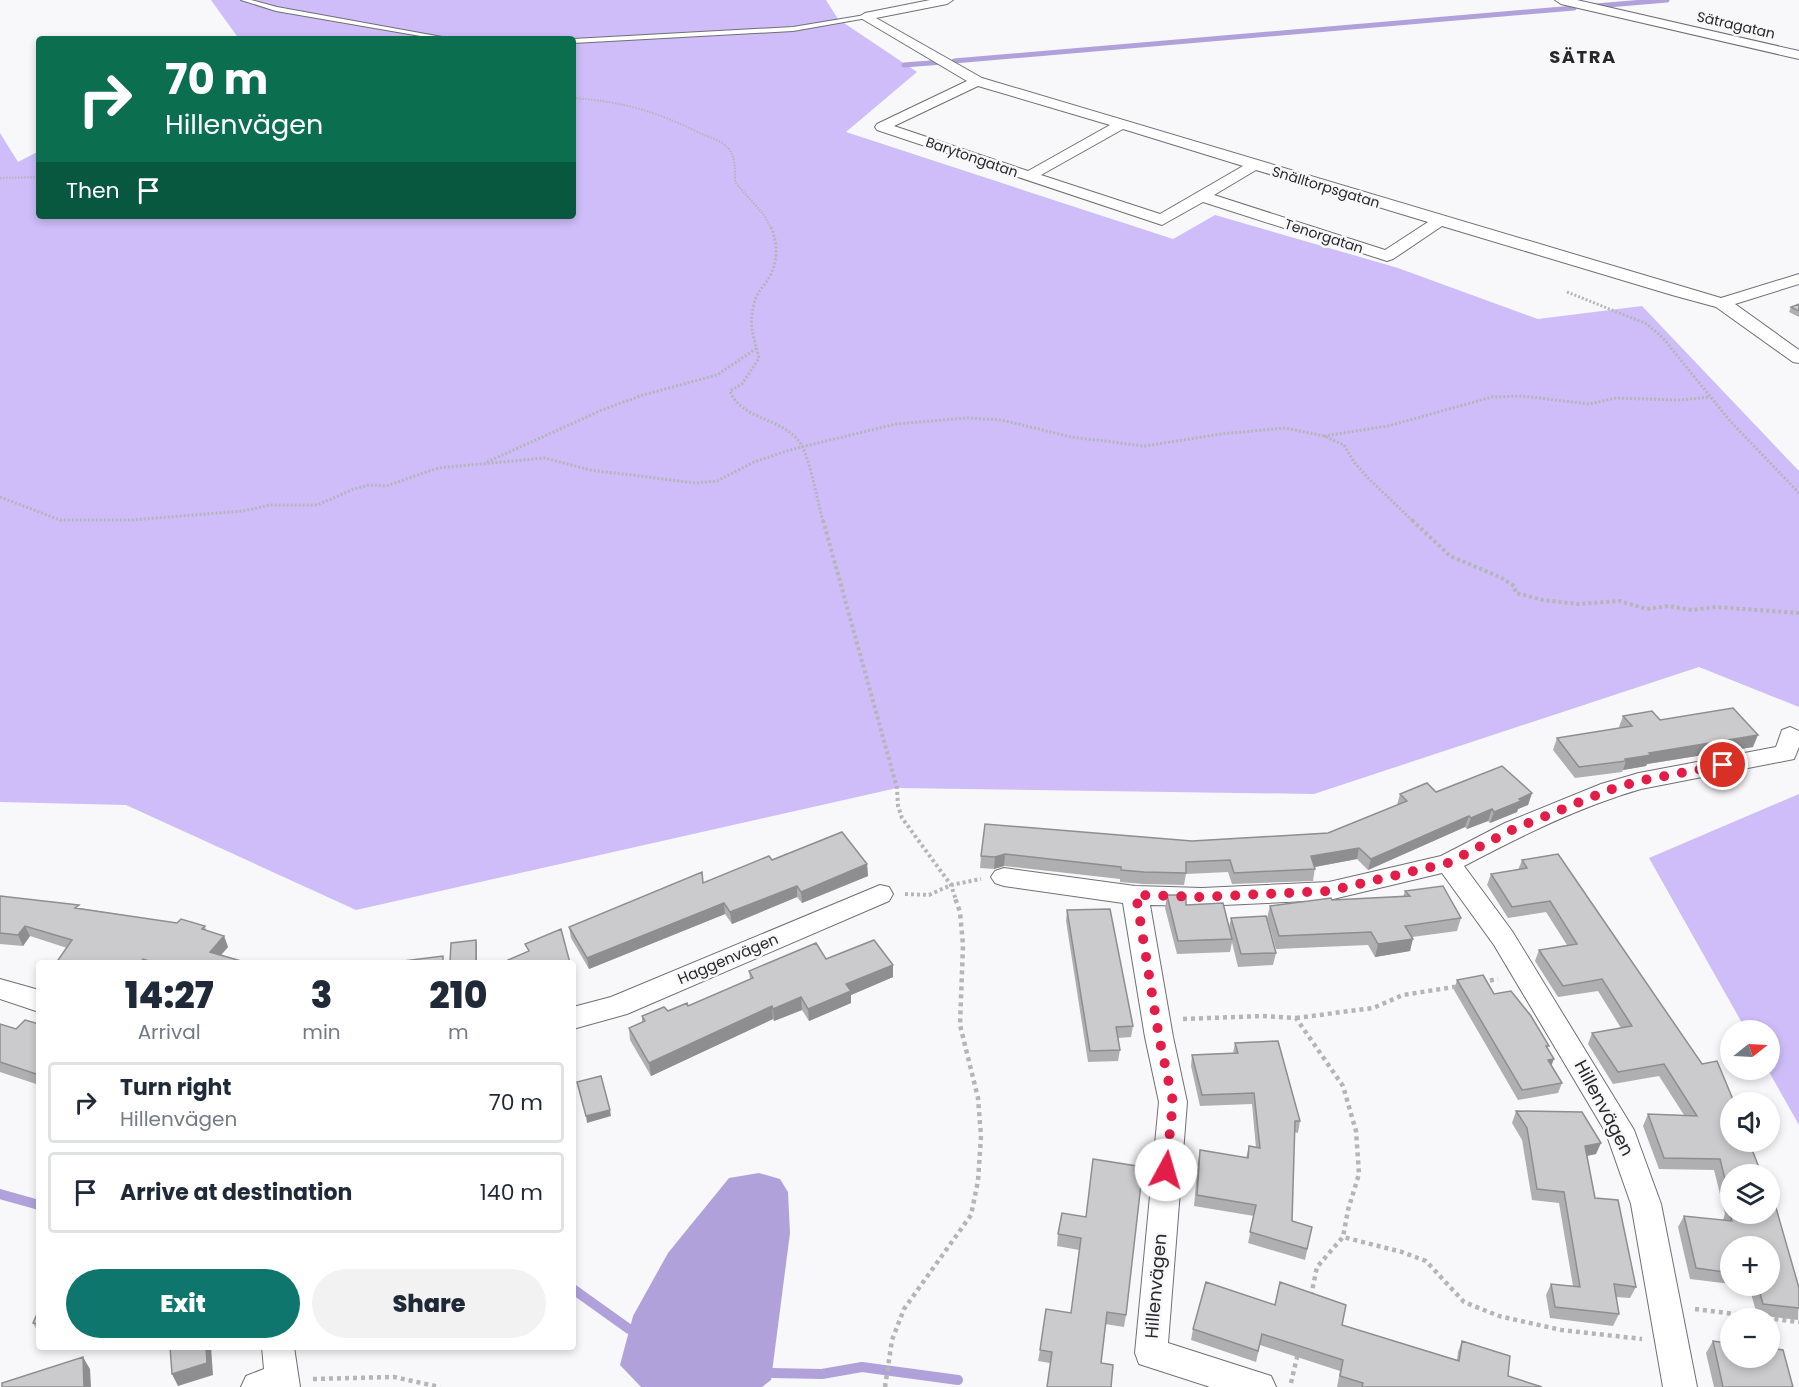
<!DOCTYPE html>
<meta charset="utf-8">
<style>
body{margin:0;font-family:Poppins,sans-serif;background:#f2f2f3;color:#1f2937;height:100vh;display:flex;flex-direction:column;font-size:22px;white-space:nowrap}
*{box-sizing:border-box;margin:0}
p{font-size:20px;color:#747a83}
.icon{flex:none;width:33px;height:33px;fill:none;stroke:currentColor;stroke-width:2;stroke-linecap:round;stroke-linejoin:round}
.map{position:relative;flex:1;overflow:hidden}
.drawer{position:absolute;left:36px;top:960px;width:540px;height:390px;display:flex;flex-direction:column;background:#fff;border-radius:6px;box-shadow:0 3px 9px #0003}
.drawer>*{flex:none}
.banner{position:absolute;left:36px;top:36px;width:540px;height:183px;border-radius:6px;box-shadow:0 3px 9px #0003;background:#0b6e4f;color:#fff;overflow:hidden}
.needle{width:39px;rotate:72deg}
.buttons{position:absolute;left:1720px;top:1020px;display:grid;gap:12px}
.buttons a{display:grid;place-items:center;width:60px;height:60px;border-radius:50%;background:#fff;box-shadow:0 3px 9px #0003;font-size:30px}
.pin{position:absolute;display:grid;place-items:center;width:51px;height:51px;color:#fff;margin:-26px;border:3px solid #fff;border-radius:50%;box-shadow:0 2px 6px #0007}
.me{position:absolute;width:66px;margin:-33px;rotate:6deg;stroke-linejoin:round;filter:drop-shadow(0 0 4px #0008)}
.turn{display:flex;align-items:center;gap:21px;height:126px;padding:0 30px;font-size:27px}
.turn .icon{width:78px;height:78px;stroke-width:2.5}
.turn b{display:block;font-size:42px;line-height:51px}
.then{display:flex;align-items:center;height:57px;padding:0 30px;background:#0003;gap:12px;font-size:22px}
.eta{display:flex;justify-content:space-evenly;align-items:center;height:102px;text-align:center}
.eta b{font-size:36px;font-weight:800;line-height:42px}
.button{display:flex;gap:12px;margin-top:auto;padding:12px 30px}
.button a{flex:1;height:69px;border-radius:36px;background:#0f766e;color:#fff;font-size:24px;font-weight:800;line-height:69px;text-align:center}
.button a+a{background:#f2f2f3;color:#1f2937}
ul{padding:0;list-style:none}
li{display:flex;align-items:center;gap:18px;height:81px;margin:0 12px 9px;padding:0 18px;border:3px solid #e0e1e3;border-radius:6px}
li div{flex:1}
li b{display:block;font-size:22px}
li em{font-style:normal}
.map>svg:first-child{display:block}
.forest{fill:#cebdf9}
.water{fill:#b1a1db}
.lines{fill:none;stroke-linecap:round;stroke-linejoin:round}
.stream-far1{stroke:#b1a1db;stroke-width:5}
.stream{stroke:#b1a1db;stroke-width:10}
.lane-casing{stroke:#706f72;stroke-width:2}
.street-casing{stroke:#706f72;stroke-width:2}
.path-far3{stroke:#b5b5b8;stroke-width:2;stroke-dasharray:1.5 1.5;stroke-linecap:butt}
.path-far2{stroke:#b5b5b8;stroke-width:3;stroke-dasharray:2 2;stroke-linecap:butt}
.path-far1{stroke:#b5b5b8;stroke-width:4;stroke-dasharray:3 3;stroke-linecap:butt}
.path{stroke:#b5b5b8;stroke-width:4.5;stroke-dasharray:4 4;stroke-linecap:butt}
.lane{fill:#fff;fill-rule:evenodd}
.street{fill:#fff;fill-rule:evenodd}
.wall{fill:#afaeb0}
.shaded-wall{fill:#8e8d90}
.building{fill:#cbcacd;stroke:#8e8d90;stroke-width:1.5}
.route{stroke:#e11d48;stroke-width:10;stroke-dasharray:0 18}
.labels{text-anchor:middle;stroke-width:5;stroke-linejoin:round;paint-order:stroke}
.far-street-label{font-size:14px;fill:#292829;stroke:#f8f8fb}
.street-label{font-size:15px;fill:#292829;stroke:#f8f8fb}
.far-district-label{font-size:18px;font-weight:bold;letter-spacing:1.5px;fill:#292829;stroke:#f8f8fb}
.near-street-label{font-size:18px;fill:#292829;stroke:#f8f8fb}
</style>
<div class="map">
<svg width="1799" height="1387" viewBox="0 0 1799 1387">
<rect width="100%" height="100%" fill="#f8f8fb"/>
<path class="forest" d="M 211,0 L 826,0 L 838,19 L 917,72 L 846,132 L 1173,239 L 1215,215 L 1398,268 L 1538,319 L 1642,306 L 1799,471 L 1799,707 L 1699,667 L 1314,794 L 897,788 L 356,910 L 126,805 L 0,802 L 0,133 L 18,162 L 39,151 L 39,216 L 573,216 L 573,39 L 239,39 Z
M 1799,794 L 1799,1125 L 1768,1070 L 1770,1070 L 1770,1030 L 1746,1030 L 1649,858 Z"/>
<path class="water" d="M 759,1173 L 780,1179 L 788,1192 L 790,1233 L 771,1380 L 762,1387 L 641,1387 L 620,1365 L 633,1316 L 668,1253 L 729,1178 Z"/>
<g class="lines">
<path class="stream-far1" d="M 1596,6 L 1667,0
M 954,61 L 1574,8
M 904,65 L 943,62"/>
<path class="stream" d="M 0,1194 L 39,1205
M 573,1289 L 629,1329
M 772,1373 L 822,1374 L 862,1367 L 958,1380"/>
<defs>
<path id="lane" d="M 241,0 L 251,0 L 277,7 L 453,39 L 438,39 L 276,11 Z
M 865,15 L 868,17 L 867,18 L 793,31 L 573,43 L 573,39 L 793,27 Z"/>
<path id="street" d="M 930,0 L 953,0 L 947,4 L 876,18 L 982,78 L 1721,298 L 1799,274 L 1799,284 L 1735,304 L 1799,350 L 1799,363 L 1793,362 L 1716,307 L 1672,295 L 1442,226 L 1393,259 L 1387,261 L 1203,202 L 1162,225 L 877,130 L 875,127 L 877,124 L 967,81 L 859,17 L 865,13 ZM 978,86 L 1110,125 L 1028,171 L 894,126 ZM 1123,129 L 1243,166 L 1160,214 L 1041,175 ZM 1256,170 L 1428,222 L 1385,250 L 1214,195 Z
M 1555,0 L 1577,0 L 1799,51 L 1799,59 L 1561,4 Z
M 1790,727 L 1799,731 L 1799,747 L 1794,759 L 1641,789 C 1579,807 1521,836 1464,866 L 1512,931 L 1634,1130 L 1661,1204 L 1697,1387 L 1663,1387 L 1631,1204 L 1606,1133 L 1494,945 L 1442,873 L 1329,900 L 1202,906 L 1150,905 L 1173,1037 L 1187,1102 L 1168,1343 L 1271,1376 L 1276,1387 L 1210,1387 L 1139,1364 L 1135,1353 L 1159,1102 L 1145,1037 L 1123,903 L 1004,886 L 995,883 L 991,877 L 995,871 L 1004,868 L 1135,886 L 1202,888 L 1329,882 L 1441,856 L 1505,823 L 1601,784 L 1639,773 L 1776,747 L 1782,730 Z
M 880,885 L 889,887 L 893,894 L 889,901 L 627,1014 L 573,1029 L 573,1007 L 611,997 Z
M 0,979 L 39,990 L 39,1012 L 0,999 Z
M 262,1347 L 294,1347 L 300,1387 L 241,1387 L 246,1376 L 264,1369 Z"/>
</defs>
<use href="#lane" class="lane-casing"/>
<use href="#street" class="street-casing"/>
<path class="path-far3" d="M 573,98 C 625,102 655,111 702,134 C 709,137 722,141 727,147 C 736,156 735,170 735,182 L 764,215 L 771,228
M 0,178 L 39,177"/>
<path class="path-far2" d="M 771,227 C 779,247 778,266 765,284 C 760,290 756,295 754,304 C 748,328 754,336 759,358 L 742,384 L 730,391 C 741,421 786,417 802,446 C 810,461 818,502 823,522
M 1567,292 L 1647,324 L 1663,338 L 1730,421 L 1799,493
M 1324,436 L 1388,426 L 1492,397 L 1522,396 L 1589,404 L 1616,398 L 1680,400 L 1710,397
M 487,462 L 602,410 L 643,395 L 717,375 L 757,348
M 0,497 L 60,520 L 131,520 L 243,511 L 270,505 L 317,505 L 354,489 L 369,485 L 386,486 L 438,468 L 545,458 L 590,470 L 696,483 L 717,481 L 754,462 L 793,449 L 896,424 L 967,418 L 1002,420 L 1071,437 L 1145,446 L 1221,434 L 1285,428 L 1324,436 L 1344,445 L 1354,462 L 1369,479 L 1414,522"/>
<path class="path-far1" d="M 823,520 L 897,788 L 898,806 L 902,818 L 951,885 L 956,900
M 1412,520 L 1450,556 L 1500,577 L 1514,586 L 1516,593 L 1543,600 L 1578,604 L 1619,601 L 1647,609 L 1668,606 L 1692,610 L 1716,607 L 1799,613
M 905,894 L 929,895 L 951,885 L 981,879"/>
<path class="path" d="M 1482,982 L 1498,979
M 1296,1018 L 1373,1008 L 1403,995 L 1460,986
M 1183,1019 L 1263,1016 L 1296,1018 L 1343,1086 L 1356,1131 L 1359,1174 L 1348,1210 L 1343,1237
M 1311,1296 L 1317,1267 L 1343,1237 L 1402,1252 L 1426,1261 L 1464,1302 L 1499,1316 L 1561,1330 L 1642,1339
M 1695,1309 L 1799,1322
M 313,1379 L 394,1377 L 440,1387
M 1291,1383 L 1298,1353
M 885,1387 L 892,1340 L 904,1309 L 971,1215 L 978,1181 L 981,1136 L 978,1098 L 960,1025 L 963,945 L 960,912 L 955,898"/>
<use href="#lane" class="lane"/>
<use href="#street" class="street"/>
</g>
<path class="wall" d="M 1799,304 L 1799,317 L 1789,312 L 1791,307 Z
M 1623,716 L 1660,720 L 1753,747 L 1647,764 L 1646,766 L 1623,770 L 1622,772 L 1575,778 L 1553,750 L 1557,738 L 1620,728 L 1619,727 Z
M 1436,792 L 1532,793 L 1528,805 L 1518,809 L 1517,812 L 1490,823 L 1488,821 L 1467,829 L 1465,827 L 1368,870 L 1357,859 L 1315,867 L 1313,881 L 1232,884 L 1228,872 L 1186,874 L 1184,885 L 1143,884 L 1120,882 L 1120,879 L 1004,866 L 994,869 L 980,868 L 981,856 L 1192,841 L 1328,833 L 1397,805 L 1400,794 Z
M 1558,854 L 1731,1174 L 1731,1214 L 1799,1288 L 1798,1320 L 1757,1315 L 1749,1286 L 1742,1286 L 1770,1286 L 1731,1246 L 1731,1284 L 1690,1279 L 1678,1227 L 1684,1216 L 1723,1220 L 1725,1214 L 1714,1170 L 1659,1169 L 1643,1126 L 1648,1114 L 1684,1115 L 1659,1076 L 1613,1084 L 1588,1044 L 1592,1033 L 1621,1028 L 1598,991 L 1558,997 L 1535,961 L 1539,950 L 1567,945 L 1546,912 L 1508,918 L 1487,885 L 1491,874 L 1518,870 L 1522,860 Z
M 772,860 L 867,864 L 868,876 L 802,903 L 797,897 L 732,924 L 725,914 L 589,969 L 571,938 L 569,927 Z
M 1405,891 L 1461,918 L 1457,931 L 1412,937 L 1410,951 L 1375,957 L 1368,945 L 1276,949 L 1267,918 L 1270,906 L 1332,900 L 1403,897 Z
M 1167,895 L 1229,927 L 1231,918 L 1276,953 L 1273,965 L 1238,967 L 1232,942 L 1230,952 L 1177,954 L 1165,908 Z
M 0,896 L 177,923 L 205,926 L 206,930 L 224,936 L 228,947 L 221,955 L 248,963 L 56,963 L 67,948 L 30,936 L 23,946 L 0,944 Z
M 1067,910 L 1133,1026 L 1131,1037 L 1118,1038 L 1120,1050 L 1118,1061 L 1088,1062 L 1066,921 Z
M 826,959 L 893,965 L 893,977 L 851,995 L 851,1003 L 809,1021 L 802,1010 L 774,1021 L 773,1019 L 651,1076 L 630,1040 L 629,1028 L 642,1022 L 642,1016 L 668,1011 L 688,1006 L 750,979 L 749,971 Z
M 1457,980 L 1494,994 L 1548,1049 L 1551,1065 L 1562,1083 L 1558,1093 L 1518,1100 L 1454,990 Z
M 0,1024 L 16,1029 L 39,1024 L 39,1085 L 0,1072 Z
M 1235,1043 L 1300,1121 L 1298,1133 L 1294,1132 L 1292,1221 L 1312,1227 L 1305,1260 L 1248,1243 L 1254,1216 L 1194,1206 L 1198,1161 L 1200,1150 L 1246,1158 L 1249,1146 L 1256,1148 L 1252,1104 L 1200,1106 L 1191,1066 L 1192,1055 L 1233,1053 Z
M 1516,1111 L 1596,1154 L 1587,1156 L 1595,1198 L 1636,1287 L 1630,1298 L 1616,1297 L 1619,1314 L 1613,1326 L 1550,1318 L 1546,1295 L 1551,1284 L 1573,1286 L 1559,1203 L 1532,1200 L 1522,1140 L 1512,1123 Z
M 1086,1217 L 1126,1315 L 1124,1327 L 1105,1324 L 1050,1363 L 1038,1361 L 1040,1350 L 1071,1313 L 1079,1250 L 1057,1246 L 1058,1234 Z
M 39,1310 L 39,1334 L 33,1323 Z
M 1342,1325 L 1457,1360 L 1458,1352 L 1462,1341 L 1508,1376 L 1542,1387 L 1337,1387 L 1340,1371 L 1260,1345 L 1256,1362 L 1191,1340 L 1193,1329 Z
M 1713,1341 L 1793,1387 L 1714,1387 L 1706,1353 Z"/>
<path class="shaded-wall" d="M 1758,735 L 1753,747 L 1647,764 L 1646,766 L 1623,770 L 1626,761 L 1625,759 L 1649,753 Z
M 1532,793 L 1528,805 L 1518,809 L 1517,812 L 1490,823 L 1494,812 L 1519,799 Z
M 1492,809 L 1488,821 L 1467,829 L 1471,818 Z
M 1469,816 L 1465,827 L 1368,870 L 1371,859 Z
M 1359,848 L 1357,859 L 1309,868 L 1311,856 Z
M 1005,854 L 1004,866 L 994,869 L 995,857 Z
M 867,864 L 868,876 L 802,903 L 801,892 Z
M 797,886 L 797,897 L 732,924 L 730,912 Z
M 724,903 L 725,914 L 589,969 L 587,958 Z
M 25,926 L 30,936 L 23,946 L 18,935 Z
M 224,936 L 228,947 L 214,963 L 210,952 Z
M 1413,939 L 1410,951 L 1375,957 L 1378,944 Z
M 476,940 L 477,946 L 477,963 L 476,963 Z
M 893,965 L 893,977 L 851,995 L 851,1003 L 809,1021 L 808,1009 L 846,984 Z
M 573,975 L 576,987 L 573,989 Z
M 801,997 L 802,1010 L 774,1021 L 773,1009 Z
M 772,1006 L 773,1019 L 651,1076 L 649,1063 Z
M 1554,1059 L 1550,1069 L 1548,1060 Z
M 610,1110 L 611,1116 L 587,1123 L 586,1116 Z
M 1601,1143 L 1596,1154 L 1580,1157 L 1585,1146 Z
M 206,1347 L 211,1347 L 213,1375 L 178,1386 L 172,1374 Z
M 83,1357 L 90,1369 L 91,1387 L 84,1387 Z"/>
<path class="building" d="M 1799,304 L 1799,311 L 1791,307 Z
M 1733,708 L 1758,735 L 1649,753 L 1651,755 L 1625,759 L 1626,761 L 1579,767 L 1557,738 L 1632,726 L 1623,716 L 1652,711 L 1660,720 Z
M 1502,766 L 1532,793 L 1519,799 L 1521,801 L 1494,812 L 1492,809 L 1471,818 L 1469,816 L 1371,859 L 1359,848 L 1311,856 L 1315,869 L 1234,873 L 1230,860 L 1186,862 L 1186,873 L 1144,872 L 1121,870 L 1121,867 L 1005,854 L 995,857 L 981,856 L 985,824 L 1192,841 L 1328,833 L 1407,801 L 1400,794 L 1427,783 L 1436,792 Z
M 842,832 L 867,864 L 801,892 L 797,886 L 730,912 L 724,903 L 587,958 L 569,927 L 702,872 L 703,883 L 769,856 L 772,860 Z
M 1558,854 L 1702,1064 L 1717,1061 L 1734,1102 L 1731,1102 L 1731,1142 L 1749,1142 L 1760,1170 L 1765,1171 L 1767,1174 L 1731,1174 L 1731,1204 L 1720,1159 L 1664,1158 L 1648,1114 L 1697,1116 L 1664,1064 L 1618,1072 L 1592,1033 L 1632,1026 L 1602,979 L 1563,986 L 1539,950 L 1577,944 L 1550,901 L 1512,907 L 1491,874 L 1527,868 L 1522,860 Z
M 1443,886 L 1461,918 L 1405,926 L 1413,939 L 1378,944 L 1371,932 L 1279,936 L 1270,906 L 1331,898 L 1332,900 L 1410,896 L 1405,891 Z
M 1167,895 L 1186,895 L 1186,905 L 1223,903 L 1232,939 L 1178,941 Z
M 0,896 L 79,905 L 75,908 L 177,923 L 181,919 L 205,926 L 202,929 L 224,936 L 210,952 L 248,963 L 156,963 L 143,959 L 140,963 L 56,963 L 72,940 L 25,926 L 18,935 L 0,933 Z
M 1110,909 L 1133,1026 L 1116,1027 L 1120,1050 L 1090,1051 L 1067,910 Z
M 1266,916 L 1276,953 L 1241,954 L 1231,918 Z
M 561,929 L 570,963 L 510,963 L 508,960 L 529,951 L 525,944 Z
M 476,940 L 476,963 L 450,963 L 451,943 Z
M 874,940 L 893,965 L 846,984 L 851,991 L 808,1009 L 801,997 L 773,1009 L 772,1006 L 649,1063 L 629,1028 L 645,1021 L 642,1016 L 664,1007 L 668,1011 L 687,1003 L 688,1006 L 753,978 L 749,971 L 816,943 L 826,959 Z
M 443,956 L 443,963 L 387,963 Z
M 1483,975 L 1494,994 L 1511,991 L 1531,1016 L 1549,1046 L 1546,1046 L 1554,1059 L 1548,1060 L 1562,1083 L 1522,1090 L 1457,980 Z
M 25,1020 L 39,1024 L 39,1075 L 0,1062 L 0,1024 L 16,1029 Z
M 1278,1041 L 1300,1121 L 1295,1121 L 1292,1221 L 1312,1227 L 1307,1249 L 1250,1232 L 1256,1205 L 1197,1195 L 1200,1150 L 1248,1158 L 1249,1146 L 1260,1148 L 1254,1093 L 1202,1095 L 1192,1055 L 1238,1053 L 1235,1043 Z
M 601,1076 L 610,1110 L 586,1116 L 577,1082 Z
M 1516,1111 L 1582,1112 L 1601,1143 L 1585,1146 L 1595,1198 L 1618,1200 L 1636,1287 L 1614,1284 L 1619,1314 L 1555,1307 L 1551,1284 L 1580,1287 L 1564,1192 L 1537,1189 L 1527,1128 Z
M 1093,1159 L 1143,1167 L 1126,1315 L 1107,1312 L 1101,1363 L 1113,1365 L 1111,1387 L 1047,1387 L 1052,1352 L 1040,1350 L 1046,1309 L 1071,1313 L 1081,1238 L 1058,1234 L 1062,1213 L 1086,1217 Z
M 1770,1187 L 1799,1288 L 1799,1308 L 1763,1304 L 1758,1286 L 1770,1286 L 1770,1246 L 1731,1246 L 1731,1273 L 1696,1268 L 1684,1216 L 1732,1221 L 1728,1208 L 1731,1209 L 1731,1214 L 1770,1214 Z
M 1206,1282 L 1275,1305 L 1280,1282 L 1346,1305 L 1342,1325 L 1459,1361 L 1462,1341 L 1510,1356 L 1508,1376 L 1542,1387 L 1362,1387 L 1363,1383 L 1340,1376 L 1343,1360 L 1262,1334 L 1258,1351 L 1193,1329 Z
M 39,1310 L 39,1324 L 33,1323 Z
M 1713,1341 L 1731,1344 L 1731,1358 L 1770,1358 L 1770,1348 L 1783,1350 L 1793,1387 L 1723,1387 Z
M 170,1347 L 206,1347 L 207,1363 L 172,1374 Z
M 83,1357 L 84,1387 L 2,1387 L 2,1383 Z"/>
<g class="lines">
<path class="route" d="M 1166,1170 L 1173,1102 L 1159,1037 L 1136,895 L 1202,897 L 1329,891 L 1448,863 L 1514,829 L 1609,790 L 1639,781 L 1723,765"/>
</g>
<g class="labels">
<g class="far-street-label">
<text transform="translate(1736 25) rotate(13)" y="5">Sätragatan</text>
<text transform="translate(972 157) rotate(19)" y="5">Barytongatan</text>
<text transform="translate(1326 187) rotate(17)" y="5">Snälltorpsgatan</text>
<text transform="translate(1324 236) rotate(18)" y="5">Tenorgatan</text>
</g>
<g class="street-label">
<text transform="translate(728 959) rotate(-23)" y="5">Haggenvägen</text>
</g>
<g class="far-district-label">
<text x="1583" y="63">SÄTRA</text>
</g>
<g class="near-street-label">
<text transform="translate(1604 1108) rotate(62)" y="6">Hillenvägen</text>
<text transform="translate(1156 1286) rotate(-85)" y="6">Hillenvägen</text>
</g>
</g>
</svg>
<div class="buttons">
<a><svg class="needle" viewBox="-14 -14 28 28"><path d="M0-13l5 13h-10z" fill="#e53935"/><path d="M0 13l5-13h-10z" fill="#747a83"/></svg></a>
<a><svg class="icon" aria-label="sound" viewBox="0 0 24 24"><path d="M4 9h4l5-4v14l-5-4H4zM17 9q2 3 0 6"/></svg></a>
<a><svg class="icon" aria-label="layers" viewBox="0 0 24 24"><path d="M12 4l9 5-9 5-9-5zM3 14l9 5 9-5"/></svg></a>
<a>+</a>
<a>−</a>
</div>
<div class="pin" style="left:1723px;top:765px;background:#d93025"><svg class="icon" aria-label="arrive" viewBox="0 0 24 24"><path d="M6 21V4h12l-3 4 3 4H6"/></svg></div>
<svg class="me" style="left:1166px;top:1170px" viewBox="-20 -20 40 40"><circle r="19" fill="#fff"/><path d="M0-13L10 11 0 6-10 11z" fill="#e11d48"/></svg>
<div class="banner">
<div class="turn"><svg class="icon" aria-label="right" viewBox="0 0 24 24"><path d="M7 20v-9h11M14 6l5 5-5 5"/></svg><div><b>70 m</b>Hillenvägen</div></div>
<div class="then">Then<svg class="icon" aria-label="arrive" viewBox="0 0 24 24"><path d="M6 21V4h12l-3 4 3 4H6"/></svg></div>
</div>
<section class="drawer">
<div class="eta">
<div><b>14:27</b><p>Arrival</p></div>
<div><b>3</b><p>min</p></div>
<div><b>210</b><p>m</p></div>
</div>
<ul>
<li><svg class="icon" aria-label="right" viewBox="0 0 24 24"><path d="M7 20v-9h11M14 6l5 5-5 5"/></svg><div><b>Turn right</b><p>Hillenvägen</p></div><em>70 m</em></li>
<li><svg class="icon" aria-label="arrive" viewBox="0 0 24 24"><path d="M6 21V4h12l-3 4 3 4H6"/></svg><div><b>Arrive at destination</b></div><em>140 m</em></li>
</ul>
<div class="button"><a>Exit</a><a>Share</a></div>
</section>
</div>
